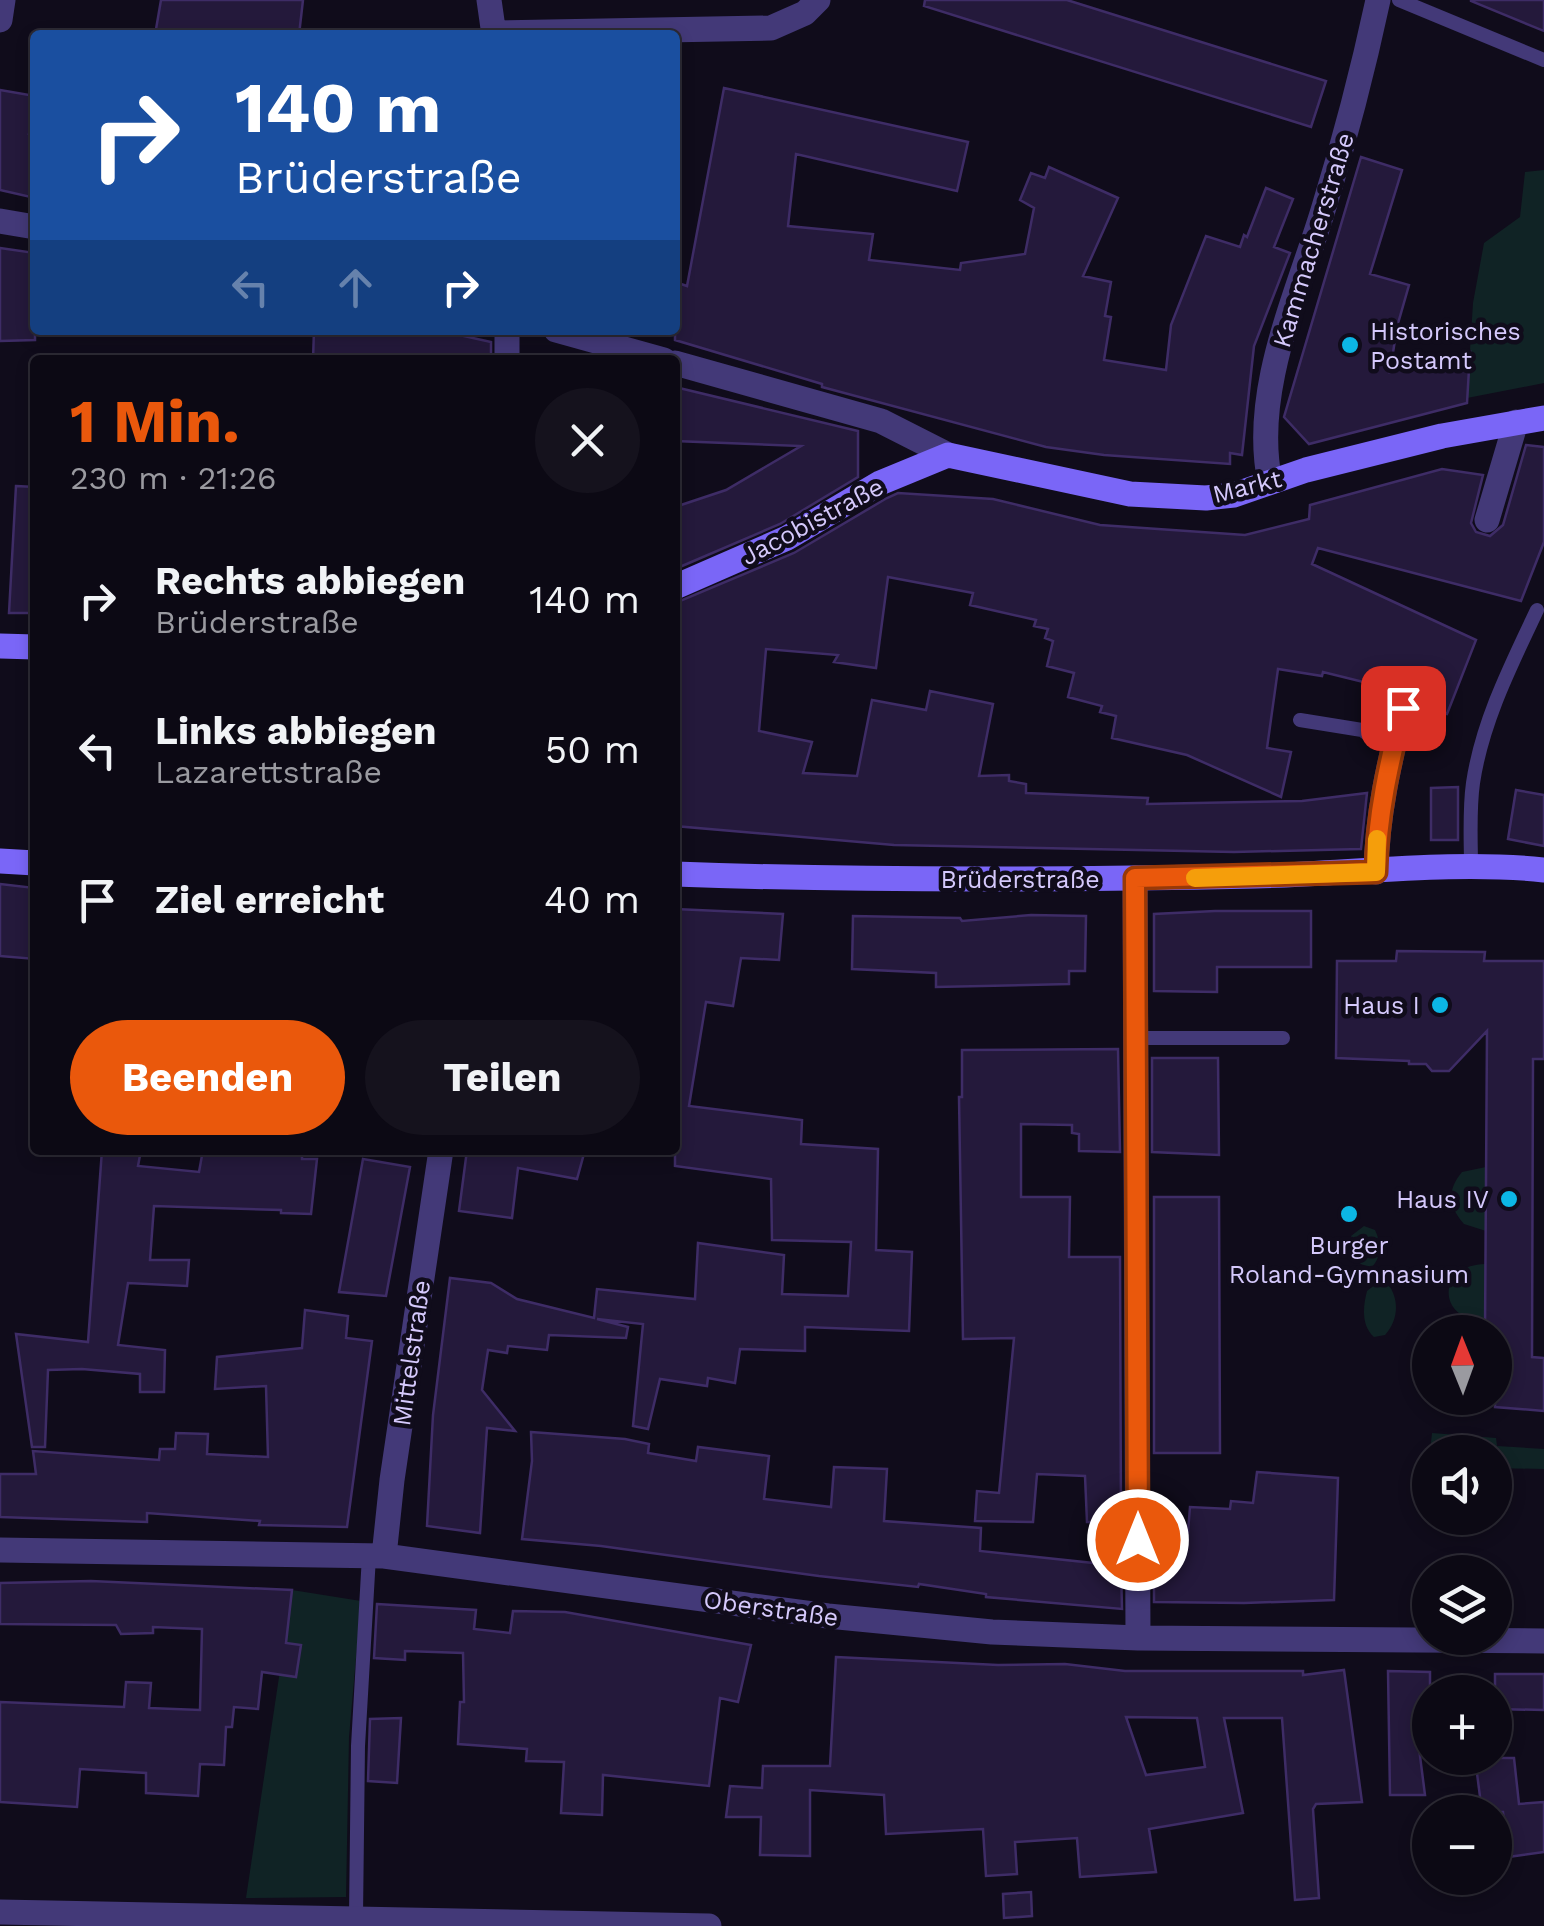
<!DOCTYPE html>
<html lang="de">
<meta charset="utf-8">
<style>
body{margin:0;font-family:"Work Sans",sans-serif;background:#15121d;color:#f1f3f6;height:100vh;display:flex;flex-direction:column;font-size:38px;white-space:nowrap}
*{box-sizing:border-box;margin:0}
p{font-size:32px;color:#9a9aa0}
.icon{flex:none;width:55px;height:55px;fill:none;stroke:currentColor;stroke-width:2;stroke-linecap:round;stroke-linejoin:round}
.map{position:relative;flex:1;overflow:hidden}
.sheet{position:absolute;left:30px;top:355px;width:650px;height:800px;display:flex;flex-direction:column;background:#0c0914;border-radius:10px;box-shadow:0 5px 15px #0003,0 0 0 2px #2c2a34}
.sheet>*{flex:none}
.hud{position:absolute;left:30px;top:30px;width:650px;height:305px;border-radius:10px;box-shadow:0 5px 15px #0003,0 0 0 2px #2c2a34;background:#1a4fa0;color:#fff;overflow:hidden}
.needle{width:65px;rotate:359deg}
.buttons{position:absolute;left:1412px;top:1315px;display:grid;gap:20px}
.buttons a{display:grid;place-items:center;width:100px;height:100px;border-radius:50%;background:#0c0914;box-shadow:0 5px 15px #0003,0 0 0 2px #2c2a34;font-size:50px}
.pin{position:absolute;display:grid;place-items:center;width:85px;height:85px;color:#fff;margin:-42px;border-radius:20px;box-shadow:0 5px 15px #0006}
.me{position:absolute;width:110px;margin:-55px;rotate:0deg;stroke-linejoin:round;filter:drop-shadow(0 0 8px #0008)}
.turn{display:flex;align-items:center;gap:35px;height:210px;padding:0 40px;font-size:45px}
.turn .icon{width:130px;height:130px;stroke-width:2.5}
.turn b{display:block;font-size:70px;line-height:85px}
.lanes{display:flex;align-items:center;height:95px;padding:0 40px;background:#0003;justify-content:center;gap:50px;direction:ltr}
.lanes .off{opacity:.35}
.round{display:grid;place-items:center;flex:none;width:105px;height:105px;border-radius:52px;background:#15121d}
.headline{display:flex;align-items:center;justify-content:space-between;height:170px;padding:0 40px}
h1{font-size:60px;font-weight:700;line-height:75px;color:#ea580c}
.action{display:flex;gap:20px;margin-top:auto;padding:20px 40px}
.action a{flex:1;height:115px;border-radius:60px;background:#ea580c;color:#fff;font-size:40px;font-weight:700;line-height:115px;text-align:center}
.action a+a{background:#15121d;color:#f1f3f6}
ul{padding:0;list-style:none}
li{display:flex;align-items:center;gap:30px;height:150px;padding:0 40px}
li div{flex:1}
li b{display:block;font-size:38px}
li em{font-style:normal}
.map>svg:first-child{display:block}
.green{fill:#102325}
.building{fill:#24193b;stroke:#3e2c66;stroke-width:2.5;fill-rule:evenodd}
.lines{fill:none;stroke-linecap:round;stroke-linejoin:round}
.lane{stroke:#433978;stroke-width:14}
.street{stroke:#433978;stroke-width:25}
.secondary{stroke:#7a66f7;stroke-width:25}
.route-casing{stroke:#983908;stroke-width:25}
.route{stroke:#ea580c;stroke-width:18}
.slow{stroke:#f59e0b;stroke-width:18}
.poi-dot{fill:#0cb7e5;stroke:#100c1b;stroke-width:4}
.labels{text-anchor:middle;stroke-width:9;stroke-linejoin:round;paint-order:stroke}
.street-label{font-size:25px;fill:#d5c9fc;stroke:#100c1b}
.poi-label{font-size:25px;fill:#d5c9fc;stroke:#100c1b;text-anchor:end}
</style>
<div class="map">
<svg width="1544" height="1926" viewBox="0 0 1544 1926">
<rect width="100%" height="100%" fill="#100c1b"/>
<path class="green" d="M 1544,170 L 1544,383 L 1467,398 L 1473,303 L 1484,243 L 1520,217 L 1525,172 Z
M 1486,1167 L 1486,1231 L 1464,1224 C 1448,1206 1447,1190 1462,1172 Z
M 1364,1226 L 1375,1230 C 1381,1243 1382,1256 1372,1267 C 1353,1265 1350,1253 1351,1236 Z
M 1485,1264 L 1485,1321 C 1436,1320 1437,1265 1485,1264 Z
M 1377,1283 L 1388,1284 C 1400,1300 1398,1321 1385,1335 L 1374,1337 C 1361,1326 1363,1306 1367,1291 Z
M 1432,1433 L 1496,1438 L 1497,1446 L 1544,1449 L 1544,1469 L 1495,1468 L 1495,1452 L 1430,1452 Z
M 292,1590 L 361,1601 L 349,1737 L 346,1897 L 246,1898 Z"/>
<path class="building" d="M 161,0 L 303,0 L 299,35 L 155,35 Z
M 925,0 L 1067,0 L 1326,81 L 1311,127 L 924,6 Z
M 1544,0 L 1544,31 L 1471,1 L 1471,0 Z
M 724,88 L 968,142 L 957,191 L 796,154 L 788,226 L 873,234 L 869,260 L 960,270 L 961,263 L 1025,254 L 1034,208 L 1020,200 L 1031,173 L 1045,178 L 1049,167 L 1118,198 L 1083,276 L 1111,282 L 1105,316 L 1111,317 L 1104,360 L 1166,370 L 1171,325 L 1206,236 L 1240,247 L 1244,235 L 1247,237 L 1266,188 L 1293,199 L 1274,247 L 1290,253 L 1254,346 L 1242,455 L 1230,453 L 1230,464 L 1104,455 L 1046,447 L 822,387 L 822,384 L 675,340 L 675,282 L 687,286 Z
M 0,90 L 35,96 L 29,134 L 35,135 L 35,198 L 0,190 Z
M 1361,157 L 1402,170 L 1370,274 L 1409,285 L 1397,327 L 1390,372 L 1470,352 L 1467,403 L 1309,444 L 1284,417 Z
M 0,248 L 35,253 L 35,340 L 0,341 Z
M 314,330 L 437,330 L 491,342 L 491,360 L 313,360 Z
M 675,387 L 858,431 L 858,477 L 780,524 L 675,569 L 675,507 L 726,490 L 801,446 L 675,441 Z
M 1526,445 L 1544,447 L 1544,542 L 1521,601 L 1318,548 L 1312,564 L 1476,640 L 1447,714 L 1419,706 L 1415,695 L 1408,693 L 1323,672 L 1322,676 L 1278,669 L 1267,748 L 1291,752 L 1281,797 L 1187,755 L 1112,738 L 1116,716 L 1100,712 L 1102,706 L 1068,697 L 1074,673 L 1047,666 L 1053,641 L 1045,638 L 1048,629 L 1034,626 L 1036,620 L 970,605 L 973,593 L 888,577 L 876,668 L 834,662 L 838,655 L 766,649 L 759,731 L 812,742 L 803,773 L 857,776 L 872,700 L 926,710 L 930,691 L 993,704 L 979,776 L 1009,775 L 1009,781 L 1026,784 L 1026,793 L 1148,798 L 1147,804 L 1302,801 L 1367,793 L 1361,849 L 1234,852 L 894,845 L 675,826 L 675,603 L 794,553 L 887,498 L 898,493 L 993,499 L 1100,525 L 1245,535 L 1309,519 L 1310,505 L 1442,469 L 1483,475 L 1471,523 L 1476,532 L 1490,536 L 1503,525 Z
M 16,486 L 35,487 L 35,613 L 9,613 Z
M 1458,787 L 1458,840 L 1431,840 L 1431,788 Z
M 1516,790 L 1544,795 L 1544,846 L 1508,839 Z
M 0,884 L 35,888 L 35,959 L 0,956 Z
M 675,909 L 783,914 L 779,960 L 741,958 L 733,1006 L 706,1002 L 689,1106 L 802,1120 L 801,1144 L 878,1149 L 876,1250 L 912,1252 L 909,1331 L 805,1327 L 805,1351 L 740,1349 L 735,1383 L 708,1378 L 707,1386 L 660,1379 L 648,1429 L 633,1426 L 643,1324 L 597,1319 L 628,1327 L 626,1338 L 549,1335 L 547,1350 L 508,1346 L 507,1353 L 488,1350 L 482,1390 L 515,1431 L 487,1428 L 480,1533 L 427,1526 L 433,1415 L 450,1278 L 491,1283 L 517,1299 L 594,1318 L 597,1289 L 695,1299 L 698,1243 L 784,1255 L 782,1294 L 848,1296 L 851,1242 L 772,1240 L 771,1179 L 675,1166 Z
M 1215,911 L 1311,911 L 1311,967 L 1217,967 L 1217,992 L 1154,991 L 1154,914 Z
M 1031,915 L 1086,916 L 1085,971 L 1069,971 L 1069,984 L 936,987 L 936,973 L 852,969 L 853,916 L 960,918 L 962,921 Z
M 1397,951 L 1485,952 L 1484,961 L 1544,961 L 1544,1059 L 1533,1059 L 1532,1357 L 1544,1358 L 1544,1411 L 1495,1407 L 1495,1332 L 1485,1332 L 1487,1031 L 1449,1071 L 1432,1071 L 1426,1064 L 1409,1064 L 1409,1061 L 1336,1058 L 1337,961 L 1396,961 Z
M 1118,1049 L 1120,1152 L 1079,1151 L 1079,1134 L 1072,1133 L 1072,1125 L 1021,1124 L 1021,1197 L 1070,1197 L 1069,1257 L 1120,1257 L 1121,1522 L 1087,1522 L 1085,1476 L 1037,1474 L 1033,1522 L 975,1521 L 977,1491 L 999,1493 L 1014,1338 L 963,1339 L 959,1097 L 962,1097 L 962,1050 Z
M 1152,1058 L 1218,1058 L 1219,1155 L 1152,1152 Z
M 102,1150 L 141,1150 L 138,1166 L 199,1172 L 203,1150 L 302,1150 L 302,1159 L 317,1159 L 311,1214 L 281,1213 L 281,1210 L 154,1206 L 150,1260 L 189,1260 L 187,1286 L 128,1283 L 118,1345 L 165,1350 L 164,1392 L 140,1392 L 140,1374 L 82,1369 L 48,1370 L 45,1447 L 32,1447 L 16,1334 L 88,1342 Z
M 467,1150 L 585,1150 L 577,1179 L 518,1168 L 512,1218 L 459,1211 Z
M 363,1159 L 410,1167 L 386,1296 L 339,1292 Z
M 1154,1197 L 1219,1197 L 1220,1453 L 1154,1453 Z
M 305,1310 L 348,1316 L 346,1338 L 372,1341 L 347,1527 L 259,1525 L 260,1521 L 147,1513 L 147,1522 L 0,1517 L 0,1474 L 36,1474 L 33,1451 L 159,1460 L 160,1449 L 175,1449 L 176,1433 L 208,1434 L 207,1454 L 268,1457 L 266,1386 L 215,1389 L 217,1357 L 302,1348 Z
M 531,1432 L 625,1439 L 649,1444 L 648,1453 L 696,1461 L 698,1447 L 769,1456 L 764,1499 L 831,1507 L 834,1467 L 887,1469 L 884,1521 L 981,1528 L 980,1551 L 1121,1566 L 1122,1609 L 986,1597 L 986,1594 L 919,1584 L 918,1587 L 819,1576 L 601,1546 L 522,1539 L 532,1461 Z
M 1257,1472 L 1338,1478 L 1334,1600 L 1244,1603 L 1154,1602 L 1154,1570 L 1171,1572 L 1172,1532 L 1188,1532 L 1190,1507 L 1230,1509 L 1231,1501 L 1253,1503 Z
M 91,1581 L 292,1590 L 286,1643 L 301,1645 L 296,1677 L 262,1672 L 258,1709 L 234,1707 L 232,1727 L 226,1727 L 224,1765 L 200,1764 L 198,1796 L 146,1793 L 146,1773 L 80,1769 L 77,1807 L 0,1802 L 0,1702 L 124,1707 L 126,1682 L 151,1683 L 149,1708 L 200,1710 L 202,1629 L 153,1627 L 153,1633 L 121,1634 L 116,1625 L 0,1624 L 0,1583 Z
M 377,1604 L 476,1610 L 474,1629 L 510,1633 L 513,1611 L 565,1612 L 751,1645 L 738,1702 L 720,1698 L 709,1786 L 603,1775 L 602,1815 L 561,1813 L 564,1762 L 526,1761 L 527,1749 L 458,1744 L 460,1702 L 464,1702 L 463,1653 L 405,1651 L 405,1660 L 374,1658 Z
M 836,1657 L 998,1665 L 1065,1664 L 1125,1671 L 1303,1671 L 1303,1675 L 1344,1670 L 1362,1802 L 1316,1804 L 1313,1809 L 1319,1898 L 1295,1900 L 1282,1718 L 1224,1718 L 1243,1813 L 1149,1829 L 1156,1872 L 1080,1877 L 1077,1838 L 1015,1842 L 1017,1874 L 986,1876 L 983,1829 L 886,1834 L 884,1795 L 810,1790 L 810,1856 L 760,1855 L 761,1817 L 726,1817 L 730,1786 L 762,1788 L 763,1766 L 830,1766 ZM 1126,1717 L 1197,1718 L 1205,1767 L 1146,1775 Z
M 1388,1671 L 1430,1672 L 1430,1717 L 1415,1717 L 1425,1795 L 1390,1795 Z
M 1495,1674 L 1544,1674 L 1544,1710 L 1495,1709 Z
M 401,1718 L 397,1783 L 368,1781 L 370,1719 Z
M 1475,1758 L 1514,1758 L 1519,1804 L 1544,1802 L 1544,1852 L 1508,1857 L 1503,1812 L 1482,1812 Z
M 1031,1892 L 1032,1916 L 1004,1918 L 1003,1894 Z"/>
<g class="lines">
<path class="lane" d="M 1399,0 L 1544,60
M 1300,720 L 1362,730 L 1392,751
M 1471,868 C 1471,840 1469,811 1473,783 C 1482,722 1511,665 1537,610
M 1136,1038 L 1283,1038
M 356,1917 L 358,1746 L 369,1556"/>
<path class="street" d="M 489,0 L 494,35
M 0,20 L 3,0
M 493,33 L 771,28 L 805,13 L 818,0
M 0,221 L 35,227
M 556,330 L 664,360
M 507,360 L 507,330
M 675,363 L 881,421 L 948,455
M 1270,482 C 1251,391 1298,294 1324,207 C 1345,139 1363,70 1378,0
M 1487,520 L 1516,422
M 1376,872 C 1377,815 1389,763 1403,708
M 1135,878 L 1138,1638
M 0,1550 L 384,1556 L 828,1616 L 992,1632 L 1138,1638 L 1544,1641
M 384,1556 L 392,1480 L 441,1150
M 0,1912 L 709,1926"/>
<path class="secondary" d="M 675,587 L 787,538 L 880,483 L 948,455 L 1130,494 L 1206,498 L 1234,495 L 1306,470 L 1442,436 L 1544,418
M 0,646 L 35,647
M 0,861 L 35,863
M 675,874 C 868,881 1061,880 1255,876 C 1347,874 1454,860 1544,870"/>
</g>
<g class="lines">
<defs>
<path id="route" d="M 1138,1540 L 1135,878 L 1376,872 C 1377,815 1389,763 1403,708"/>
</defs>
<use href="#route" class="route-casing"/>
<use href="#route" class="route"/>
<path class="slow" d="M 1195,878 L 1376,872 L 1377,839"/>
</g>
<g class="poi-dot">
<circle cx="1350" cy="345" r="10"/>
<circle cx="1440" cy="1005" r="10"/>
<circle cx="1509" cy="1199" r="10"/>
<circle cx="1349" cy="1214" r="10"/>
</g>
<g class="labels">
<g class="street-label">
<text transform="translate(1313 240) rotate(-73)" y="9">Kammacherstraße</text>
<text transform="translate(1247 486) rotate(-14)" y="9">Markt</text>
<text transform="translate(812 521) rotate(-28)" y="9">Jacobistraße</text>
<text x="1020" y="888">Brüderstraße</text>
<text transform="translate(411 1353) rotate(-82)" y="9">Mittelstraße</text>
<text transform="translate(771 1608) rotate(8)" y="9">Oberstraße</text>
</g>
<g class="poi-label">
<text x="1370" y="340" text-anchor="start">Historisches<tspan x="1370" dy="29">Postamt</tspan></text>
<text x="1420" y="1014">Haus I</text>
<text x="1489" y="1208">Haus IV</text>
<text x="1349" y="1254" text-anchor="middle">Burger<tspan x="1349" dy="29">Roland-Gymnasium</tspan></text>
</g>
</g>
</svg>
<div class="buttons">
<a><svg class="needle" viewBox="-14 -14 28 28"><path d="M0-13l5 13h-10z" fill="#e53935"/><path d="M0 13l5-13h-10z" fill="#9a9aa0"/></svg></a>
<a><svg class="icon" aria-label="sound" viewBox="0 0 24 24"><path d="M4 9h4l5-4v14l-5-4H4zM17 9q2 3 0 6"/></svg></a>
<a><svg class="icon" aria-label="layers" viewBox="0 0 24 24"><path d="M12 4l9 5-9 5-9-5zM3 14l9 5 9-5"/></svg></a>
<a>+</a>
<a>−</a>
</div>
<div class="pin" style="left:1403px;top:708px;background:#d93025"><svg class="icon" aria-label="arrive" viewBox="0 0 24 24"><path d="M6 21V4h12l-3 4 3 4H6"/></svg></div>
<svg class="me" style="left:1138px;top:1540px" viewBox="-20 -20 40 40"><circle r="17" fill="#ea580c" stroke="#fff" stroke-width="3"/><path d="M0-11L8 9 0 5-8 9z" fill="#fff"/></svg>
<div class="hud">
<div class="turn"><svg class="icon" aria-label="right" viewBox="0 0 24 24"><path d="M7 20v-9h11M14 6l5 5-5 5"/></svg><div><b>140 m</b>Brüderstraße</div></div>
<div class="lanes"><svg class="icon off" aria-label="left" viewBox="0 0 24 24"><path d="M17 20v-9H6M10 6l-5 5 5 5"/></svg><svg class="icon off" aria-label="ahead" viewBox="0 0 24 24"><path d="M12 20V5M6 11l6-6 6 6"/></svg><svg class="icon" aria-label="right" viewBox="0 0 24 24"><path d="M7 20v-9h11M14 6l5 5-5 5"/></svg></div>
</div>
<section class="sheet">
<div class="headline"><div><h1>1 Min.</h1><p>230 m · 21:26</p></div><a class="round"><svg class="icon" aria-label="close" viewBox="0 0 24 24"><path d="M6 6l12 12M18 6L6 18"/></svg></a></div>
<ul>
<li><svg class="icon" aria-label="right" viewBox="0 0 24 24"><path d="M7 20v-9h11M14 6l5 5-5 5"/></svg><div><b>Rechts abbiegen</b><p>Brüderstraße</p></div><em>140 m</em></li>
<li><svg class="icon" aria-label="left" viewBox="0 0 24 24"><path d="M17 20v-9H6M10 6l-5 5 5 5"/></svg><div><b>Links abbiegen</b><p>Lazarettstraße</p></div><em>50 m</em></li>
<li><svg class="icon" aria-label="arrive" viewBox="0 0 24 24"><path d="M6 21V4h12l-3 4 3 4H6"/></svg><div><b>Ziel erreicht</b></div><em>40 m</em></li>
</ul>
<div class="action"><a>Beenden</a><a>Teilen</a></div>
</section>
</div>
